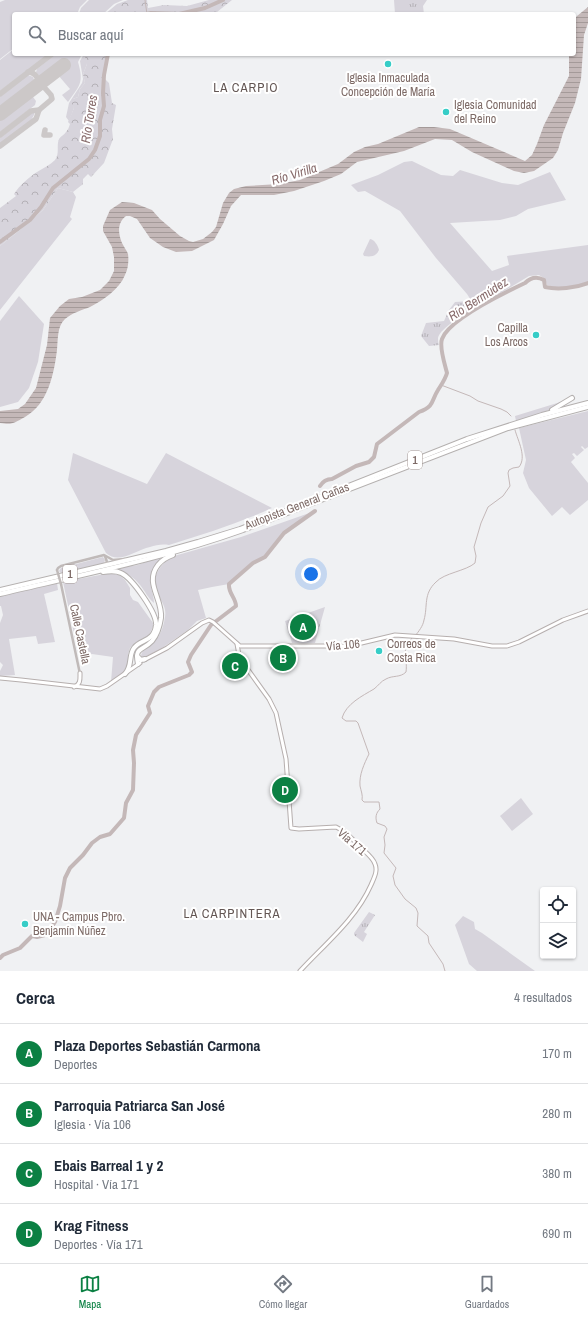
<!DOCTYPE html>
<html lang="es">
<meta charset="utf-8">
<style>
:root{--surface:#fff;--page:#f6f6f7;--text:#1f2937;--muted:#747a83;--line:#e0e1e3;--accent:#0b8043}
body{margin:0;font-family:"Archivo Narrow",sans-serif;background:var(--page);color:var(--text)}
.controls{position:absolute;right:12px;bottom:12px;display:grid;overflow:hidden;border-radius:4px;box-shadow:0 1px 3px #0004}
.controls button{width:36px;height:36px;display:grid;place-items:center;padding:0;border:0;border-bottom:1px solid var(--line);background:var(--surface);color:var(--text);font:20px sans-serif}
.you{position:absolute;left:311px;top:574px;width:14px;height:14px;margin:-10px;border:3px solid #fff;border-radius:50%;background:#1a73e8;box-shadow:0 0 0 6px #1a73e833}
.badge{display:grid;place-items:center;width:26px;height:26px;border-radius:50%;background:var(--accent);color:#fff;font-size:13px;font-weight:700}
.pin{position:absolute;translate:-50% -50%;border:2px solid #fff;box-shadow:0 1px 4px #0006}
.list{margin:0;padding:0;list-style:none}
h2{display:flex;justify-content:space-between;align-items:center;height:52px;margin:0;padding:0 16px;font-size:17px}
h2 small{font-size:13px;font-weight:400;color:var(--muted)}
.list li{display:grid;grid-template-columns:26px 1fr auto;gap:12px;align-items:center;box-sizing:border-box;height:60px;padding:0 16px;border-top:1px solid var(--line)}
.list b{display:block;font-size:15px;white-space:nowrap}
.list p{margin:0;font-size:13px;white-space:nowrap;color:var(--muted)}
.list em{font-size:13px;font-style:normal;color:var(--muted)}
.icon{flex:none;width:22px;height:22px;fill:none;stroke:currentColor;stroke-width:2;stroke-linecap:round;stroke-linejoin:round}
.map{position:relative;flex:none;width:588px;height:971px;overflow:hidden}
.search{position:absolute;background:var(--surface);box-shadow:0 1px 3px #0004;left:12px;right:12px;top:12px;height:44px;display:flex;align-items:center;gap:10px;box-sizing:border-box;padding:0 14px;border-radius:4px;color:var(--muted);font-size:15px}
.sheet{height:292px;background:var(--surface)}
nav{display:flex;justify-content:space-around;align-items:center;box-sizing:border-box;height:56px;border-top:1px solid var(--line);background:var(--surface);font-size:11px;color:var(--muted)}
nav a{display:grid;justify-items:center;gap:2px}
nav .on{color:var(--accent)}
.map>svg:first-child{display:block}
.green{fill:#d7d4dc}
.forest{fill:url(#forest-crowns)}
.park{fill:url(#park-tufts);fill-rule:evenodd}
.water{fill:url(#water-rules)}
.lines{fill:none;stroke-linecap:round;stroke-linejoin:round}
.stream{stroke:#c4b8b8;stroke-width:1}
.river{stroke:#c4b8b8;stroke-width:4}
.taxiway{stroke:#ccc8c8;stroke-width:5.5}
.runway{stroke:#ccc8c8;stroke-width:14}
.secondary-casing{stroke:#b6afae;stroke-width:5}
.trunk-casing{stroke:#b4b0af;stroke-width:6}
.tertiary{stroke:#c0bab9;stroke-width:2.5}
.secondary{stroke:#fff;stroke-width:3}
.trunk{stroke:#fff;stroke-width:4}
.tertiary-bridge{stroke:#c0bab9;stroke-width:2.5}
.poi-dot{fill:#36cdc7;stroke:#fff;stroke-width:1.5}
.labels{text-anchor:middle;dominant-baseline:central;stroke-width:4;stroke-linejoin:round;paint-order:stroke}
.shield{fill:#fff;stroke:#a49794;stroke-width:1}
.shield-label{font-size:11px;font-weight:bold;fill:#7d6a66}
.poi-label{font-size:12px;fill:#7d6a66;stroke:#fff;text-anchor:start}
.street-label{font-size:12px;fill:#7d6a66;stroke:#fff}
.neighbourhood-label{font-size:13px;letter-spacing:1px;fill:#635653;stroke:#fff}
.water-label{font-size:13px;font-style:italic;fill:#886c6c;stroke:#fff}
</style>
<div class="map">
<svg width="588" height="971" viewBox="0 0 588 971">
<defs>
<pattern id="forest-crowns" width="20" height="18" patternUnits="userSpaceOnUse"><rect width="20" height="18" fill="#d7d4dc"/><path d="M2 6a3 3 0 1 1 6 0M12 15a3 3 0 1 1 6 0" fill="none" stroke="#b4b0b6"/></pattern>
<pattern id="park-tufts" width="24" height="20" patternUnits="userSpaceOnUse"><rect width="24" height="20" fill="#d7d4dc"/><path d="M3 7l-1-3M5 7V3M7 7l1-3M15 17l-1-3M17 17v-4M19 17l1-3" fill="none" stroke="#b4b0b6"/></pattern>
<pattern id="water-rules" width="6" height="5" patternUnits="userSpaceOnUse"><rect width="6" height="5" fill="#c4b8b8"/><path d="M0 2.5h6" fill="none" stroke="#a49a99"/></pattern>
</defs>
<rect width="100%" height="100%" fill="#f0f1f3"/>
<!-- green -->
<g class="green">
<path d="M5 0H87L80 7 77 14H14V48L0 59V2Z"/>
<path d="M89 0H123L114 4 103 14H79L81 8Z"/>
<path d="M14 49V54H49L0 91V60Z"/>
<path d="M56 54H82L78 62C84 83 80 85 68 102L62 95 70 89 58 75 70 65 65 59 42 77 39 76 36 72 37 69Z"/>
<path d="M84 54H87L84 58 87 64 83 74 85 83 80 89 78 97 73 99 74 108 69 121 66 117 69 103 82 83 83 79 80 61Z"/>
<path d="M28 75 33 77 35 82 0 109V97Z"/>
<path d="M33 97 36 101 35 105 0 132V120L30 98Z"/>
<path d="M32 113H34V115L31 120 0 144V138Z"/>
<path d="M412 161 441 175 453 176 460 170 502 183 518 185 550 172 566 200 528 209 516 216 500 220 450 223 492 271 509 265 507 256 588 245V284C576 290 559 289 547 285L545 279 539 275 529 276 476 308 467 294 436 258 400 211 365 191 358 192 351 185 378 175 404 162Z"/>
<path d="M58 188 73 192 76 197 70 217 72 219 0 310V246L15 234 43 210Z"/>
<path d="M370 239C375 240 378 246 379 250 376 257 370 257 364 256L363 254Z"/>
<path d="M19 296 44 324 38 362 29 388 18 402 0 407V321Z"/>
<path d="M567 400 545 412 516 421 515 416Z"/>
<path d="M588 411V447L585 449 582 446 581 447 584 450 577 456 574 453 572 454 575 458 571 462 588 483V500L570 515 562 507 552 516 529 488 523 473 526 460 519 428Z"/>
<path d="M73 453 147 484 166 453 272 508C239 523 204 534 169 545 162 544 156 545 150 547 136 550 119 565 106 553L68 480Z"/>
<path d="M315 511 284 533 265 557 252 563 229 584 212 587 198 590 206 618 197 621 188 630 162 648 145 657H141C140 650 153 643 158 637 162 631 164 624 165 617 167 606 160 600 156 591 151 576 161 563 174 556L241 537Z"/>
<path d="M166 556C155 563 149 573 151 587 152 592 154 597 154 603 148 598 145 591 140 585 134 577 125 572 116 569 123 565 130 567 138 565 147 562 156 558 166 556Z"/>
<path d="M103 557 105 560 104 563 61 573 59 571 61 568Z"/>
<path d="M110 573 119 575 125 580 130 588V595L133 600 138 602 153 623V627L149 635 134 644 130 648 128 654V668L111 682 113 657 78 652 63 582Z"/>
<path d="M57 583 58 590 44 594 55 642 38 644 36 636 9 639 15 675 0 676V671L3 665 0 662V623L3 615 1 606H0V596Z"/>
<path d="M312 614 318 629 293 639 287 624Z"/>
<path d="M521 798 533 814 512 831 500 816Z"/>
<path d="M463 916 474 922 475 929 482 933 535 971H477L469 964 455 925Z"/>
</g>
<!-- forest -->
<g class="forest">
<path d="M128 0H147L148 8 164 5 187 6 209 0H232L217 12 200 14H105L117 4Z"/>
<path d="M87 54H108L104 78 109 83 112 103 116 105 112 129 113 139 104 163 91 177 88 174 83 179V184L73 192 58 188 43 210 15 234 0 246V208L16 196 14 194C20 185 28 178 37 172 43 168 50 165 55 160 60 153 56 146 59 139 61 136 64 135 66 132 68 130 69 127 70 124L68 122 74 108 71 101 73 99 78 97 80 89 85 83 83 74 87 64 84 63 83 60Z"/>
</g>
<!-- park -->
<g class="park">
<path d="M394 0H427L423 6 424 14H395Z"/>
<path d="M471 301 476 308C467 312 440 328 438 338 438 340 438 343 439 345L429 346 421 336 426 323 444 321 449 310 455 302Z"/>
<path d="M325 607 315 643H292L285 621ZM312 614 318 629 293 639 287 624Z"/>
<path d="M369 912 375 915 364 932 367 934 363 942 354 935V933Z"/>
</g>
<!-- water -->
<path class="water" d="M588 7V23L584 35 581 79 575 103 563 133 558 150 553 158 534 171 524 173 514 171 472 152 452 140 435 139 404 151 357 162 341 174 324 181 294 191 274 195H241L231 206 223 224 214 240 192 251 176 252 163 247 150 238 137 219 130 216H126C117 223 118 233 122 243 124 247 127 251 128 254 129 261 128 269 125 275 119 290 103 300 90 307 82 310 72 313 65 319 57 326 58 340 57 350 54 374 48 404 25 417 14 423 13 425 0 423V411L18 409 25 404 36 388 47 345 50 318 60 306 69 299 82 297 100 290 109 281 114 271V257L112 247 103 231V226L110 210 122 202 134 203 152 210 160 219 180 236 189 241 193 242 203 239 212 232 216 227 223 203 229 193 234 189 246 186 279 184 300 180 338 164 354 152 365 147 378 144 419 127H434L450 129 525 161 532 155 537 144 544 125 569 76V54H574V20L577 16Z"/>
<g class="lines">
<!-- stream -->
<g class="stream">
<path d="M145 0 147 14"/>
<path d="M441 385 470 396 478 401 501 409 507 412 511 416"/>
<path d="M415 636C419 631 423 626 424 620 428 606 423 594 436 582 444 573 466 571 475 563L476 556 474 547 481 523 488 507 503 496 510 486 508 473 509 470 513 468 519 467C527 457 518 441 515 430"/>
<path d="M412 638C400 650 408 657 406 672 400 678 393 675 386 679 381 681 378 686 374 689 362 696 346 704 342 718L346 721H356L358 723 369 754C364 764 359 775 360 786 361 791 363 795 362 800L364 802H379L380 809C376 813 375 817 377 823L385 826 387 829 384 837 385 845 384 853 396 868 393 876 395 885 405 899 416 908 418 913 417 926 428 936 429 943 443 964 445 971"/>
</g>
<!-- river -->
<g class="river">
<path d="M147 14 151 13 179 14 205 8 223 0"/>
<path d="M0 242 30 220 41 207 53 188 89 159 95 150 100 136V120L104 106 103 93 104 75 108 54"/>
<path d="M320 486C323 481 326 479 332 479L356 466 369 462 374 457 377 444 419 412C435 406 431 401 438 390 441 385 445 380 447 373 445 365 439 347 442 339 449 319 506 292 525 283 531 277 537 276 544 280L545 287C558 290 575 288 588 283"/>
<path d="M0 958 3 955 20 948 32 936 37 937 45 935 49 931 55 922 60 906 65 878 70 868 83 855 92 843 100 837 110 834 124 818 126 803 133 790 134 763 133 750 136 735 150 713 148 706 154 692 159 687 189 675 192 672 188 662 191 655 211 625 236 606C236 598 228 593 229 584L253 563 265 557 284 533 315 511"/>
</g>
<!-- taxiway -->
<g class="taxiway">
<path d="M0 94 52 54"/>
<path d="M45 130 44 135H50"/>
<path d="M0 135 31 111 39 110 52 99 51 95 43 86H37C41 80 35 72 28 72"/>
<path d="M0 146 36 119 39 110"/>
</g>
<!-- runway -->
<path class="runway" d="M0 114 64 65"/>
<!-- secondary casing -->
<g class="secondary-casing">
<g id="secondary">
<path d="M237 644 239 655 241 660 269 699 276 713 286 759 291 828 299 829 336 827C345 831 353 839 359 846 364 851 373 857 375 864 378 871 374 878 371 885 356 919 325 944 300 971"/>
<path d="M144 660 167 648 202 623 209 620 213 622 240 646H349L395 635 454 639 492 646H507L519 642 563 620 588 611"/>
<path d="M0 678 21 680 100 689 107 686 140 663"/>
<path d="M74 687C81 684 80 679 80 673"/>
</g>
</g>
<!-- trunk casing -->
<g class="trunk-casing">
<g id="trunk">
<path d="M552 410 572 398"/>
<path d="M103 572C109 571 115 570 121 573 132 578 157 613 156 625 154 642 141 639 134 648 128 656 133 665 125 674"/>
<path d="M0 590 166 551 198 542 240 529 467 439 542 415 588 403"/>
<path d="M0 594C81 575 165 558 243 530L508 428 588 407"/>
<path d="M137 656 141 660 145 659"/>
<path d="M138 664C134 646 143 651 152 641 157 635 160 625 161 618 163 599 144 583 158 565 162 560 167 557 173 555"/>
</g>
</g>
<!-- tertiary -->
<g class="tertiary">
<path d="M104 565 107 562 105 556"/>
<path d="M57 570 58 568 61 566 104 555 113 560 125 559"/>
<path d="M61 584 80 674"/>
</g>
<!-- secondary -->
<use href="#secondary" class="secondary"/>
<!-- trunk -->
<use href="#trunk" class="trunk"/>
<!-- tertiary-bridge -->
<path class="tertiary-bridge" d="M57 570 61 584"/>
</g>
<!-- markers -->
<g class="poi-dot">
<circle cx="388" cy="64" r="4"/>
<circle cx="446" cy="112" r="4"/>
<circle cx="536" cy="335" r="4"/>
<circle cx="379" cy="651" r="4"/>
<circle cx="25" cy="924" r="4"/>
</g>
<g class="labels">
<!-- shield labels -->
<g class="shield">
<rect x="408" y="451" width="14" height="18" rx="3"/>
<rect x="63" y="565" width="14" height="18" rx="3"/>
</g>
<g class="shield-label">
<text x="415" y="460">1</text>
<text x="70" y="574">1</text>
</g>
<!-- poi labels -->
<g class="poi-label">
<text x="388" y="78" text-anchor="middle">Iglesia Inmaculada<tspan x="388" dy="14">Concepción de María</tspan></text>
<text x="454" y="105">Iglesia Comunidad<tspan x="454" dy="14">del Reino</tspan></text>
<text x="528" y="328" text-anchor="end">Capilla<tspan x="528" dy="14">Los Arcos</tspan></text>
<text x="387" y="644">Correos de<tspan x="387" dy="14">Costa Rica</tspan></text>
<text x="33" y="917">UNA - Campus Pbro.<tspan x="33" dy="14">Benjamín Núñez</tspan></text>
</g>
<!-- street labels -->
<g class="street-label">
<text transform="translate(297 506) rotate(-21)">Autopista General Cañas</text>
<text transform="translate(80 634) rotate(78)">Calle Castella</text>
<text transform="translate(343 645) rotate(-5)">Vía 106</text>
<text transform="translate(352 842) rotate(41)">Vía 171</text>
</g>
<!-- neighbourhood labels -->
<g class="neighbourhood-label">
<text x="246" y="87">LA CARPIO</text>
<text x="232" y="913">LA CARPINTERA</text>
</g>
<!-- water labels -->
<g class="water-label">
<text transform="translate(89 119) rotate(-81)">Río Torres</text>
<text transform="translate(294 174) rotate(-17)">Río Virilla</text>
<text transform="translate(478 299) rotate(-33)">Río Bermúdez</text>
</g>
</g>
</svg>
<div class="controls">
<button><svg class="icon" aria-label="locate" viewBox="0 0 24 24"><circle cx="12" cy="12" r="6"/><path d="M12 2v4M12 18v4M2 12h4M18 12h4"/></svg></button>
<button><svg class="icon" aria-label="layers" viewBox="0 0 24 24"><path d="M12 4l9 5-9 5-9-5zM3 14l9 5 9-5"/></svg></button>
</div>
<div class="you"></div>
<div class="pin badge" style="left:303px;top:627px">A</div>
<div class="pin badge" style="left:283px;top:658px">B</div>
<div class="pin badge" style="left:235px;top:666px">C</div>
<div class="pin badge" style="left:285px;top:790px">D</div>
<div class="search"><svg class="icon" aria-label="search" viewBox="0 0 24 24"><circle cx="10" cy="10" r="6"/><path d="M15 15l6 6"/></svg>Buscar aquí</div>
</div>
<section class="sheet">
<h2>Cerca<small>4 resultados</small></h2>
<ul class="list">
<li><span class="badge">A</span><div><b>Plaza Deportes Sebastián Carmona</b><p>Deportes</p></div><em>170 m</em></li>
<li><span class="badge">B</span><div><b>Parroquia Patriarca San José</b><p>Iglesia · Vía 106</p></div><em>280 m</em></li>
<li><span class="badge">C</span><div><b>Ebais Barreal 1 y 2</b><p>Hospital · Vía 171</p></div><em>380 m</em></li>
<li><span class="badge">D</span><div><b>Krag Fitness</b><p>Deportes · Vía 171</p></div><em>690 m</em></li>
</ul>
</section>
<nav>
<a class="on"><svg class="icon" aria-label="map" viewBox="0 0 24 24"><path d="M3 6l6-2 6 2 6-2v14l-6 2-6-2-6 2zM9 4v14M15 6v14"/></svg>Mapa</a>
<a><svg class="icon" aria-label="directions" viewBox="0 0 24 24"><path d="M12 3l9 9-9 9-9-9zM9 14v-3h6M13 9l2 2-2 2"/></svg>Cómo llegar</a>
<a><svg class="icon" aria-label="saved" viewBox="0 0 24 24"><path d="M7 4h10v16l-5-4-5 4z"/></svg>Guardados</a>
</nav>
